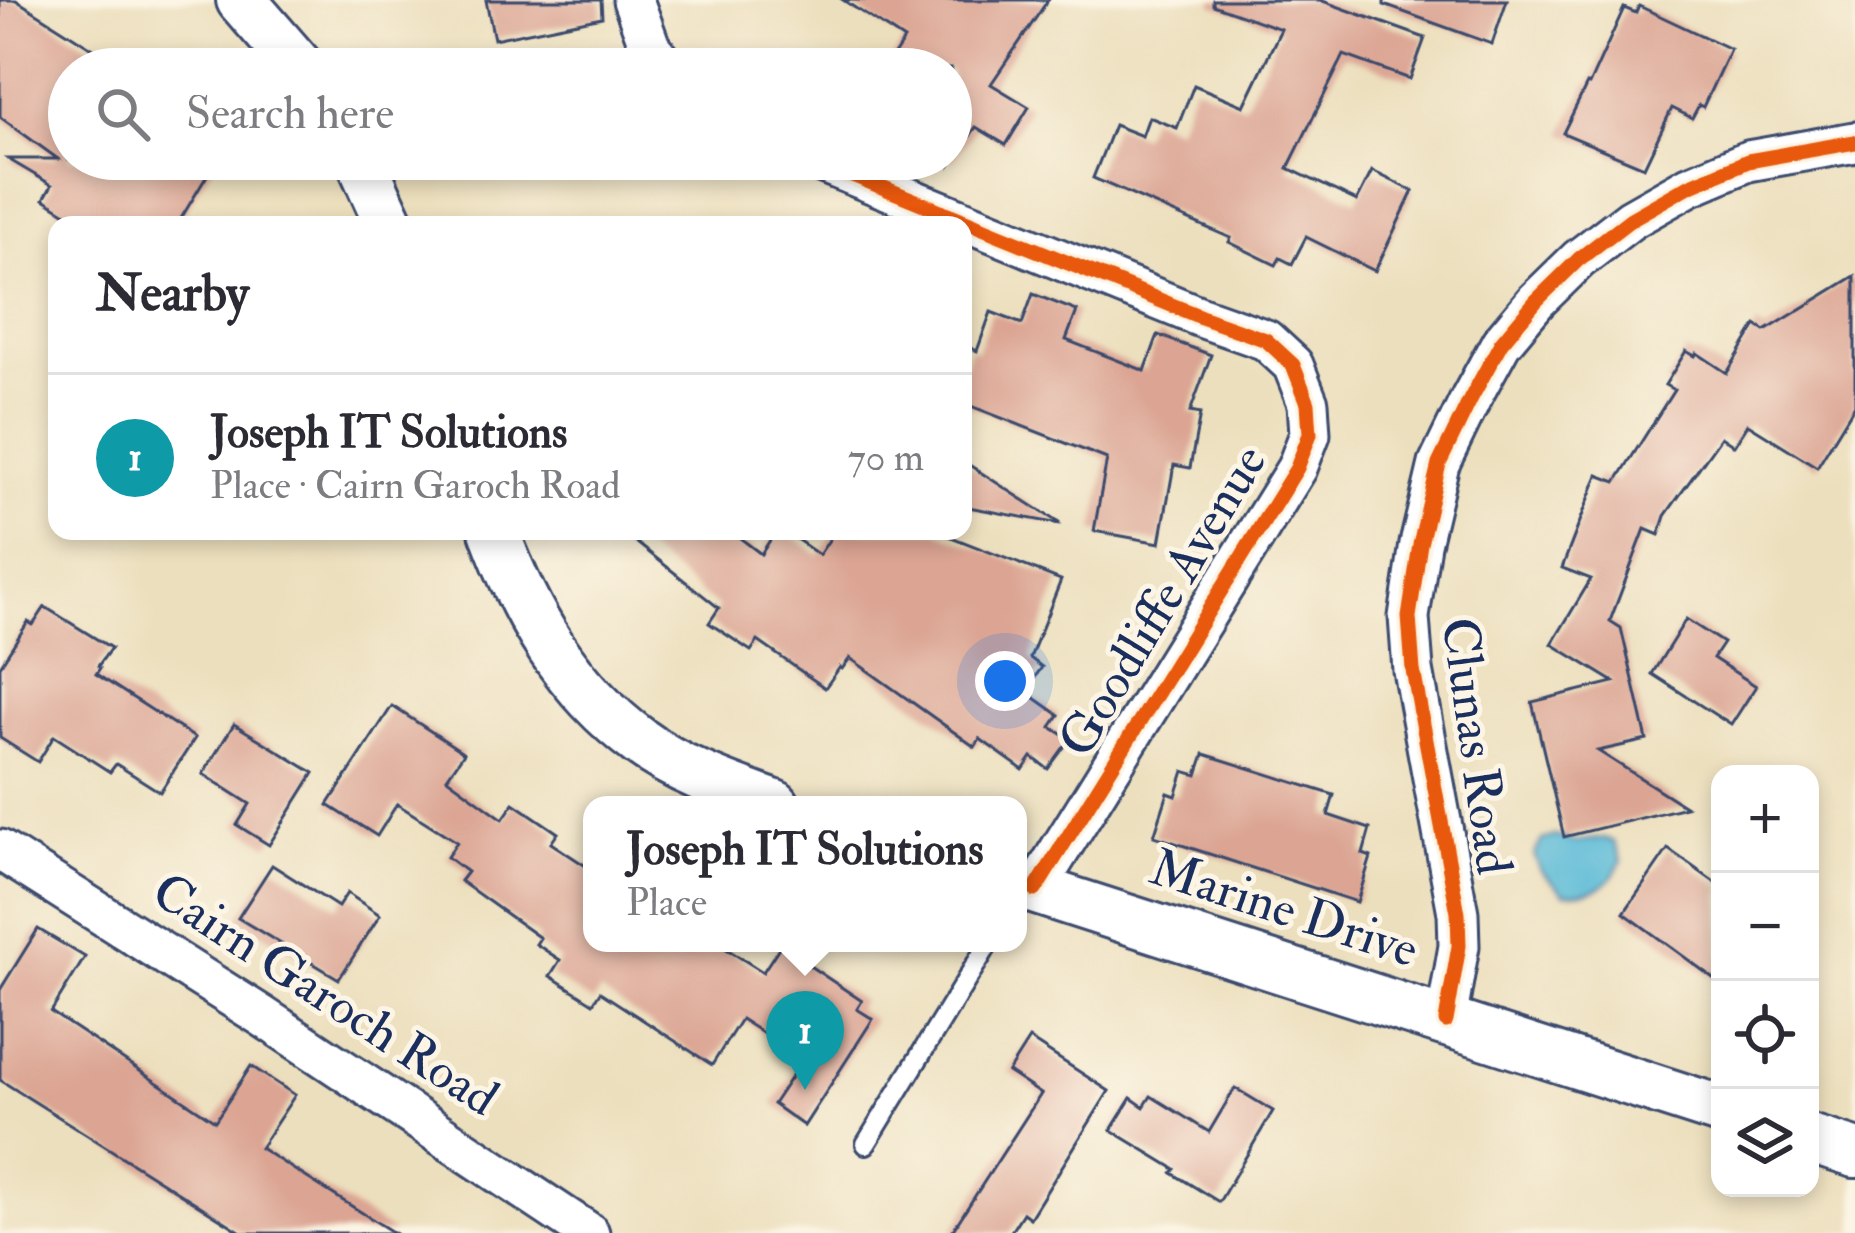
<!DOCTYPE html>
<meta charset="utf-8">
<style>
:root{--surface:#fff;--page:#f7f7f7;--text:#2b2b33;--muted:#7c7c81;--line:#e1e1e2;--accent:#1f6fb2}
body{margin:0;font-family:"IM FELL Double Pica",serif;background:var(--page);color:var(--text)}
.controls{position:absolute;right:36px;bottom:36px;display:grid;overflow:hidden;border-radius:24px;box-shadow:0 6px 18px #0003}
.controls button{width:108px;height:108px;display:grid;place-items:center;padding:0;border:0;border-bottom:3px solid var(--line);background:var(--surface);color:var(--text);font:60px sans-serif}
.you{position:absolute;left:1005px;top:681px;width:42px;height:42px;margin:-30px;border:9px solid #fff;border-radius:50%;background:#1a73e8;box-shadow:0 0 0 18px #1a73e833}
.badge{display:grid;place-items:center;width:78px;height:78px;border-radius:50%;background:var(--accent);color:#fff;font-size:39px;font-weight:700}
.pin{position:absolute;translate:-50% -99px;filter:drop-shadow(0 3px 6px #0008)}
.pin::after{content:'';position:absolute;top:63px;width:42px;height:36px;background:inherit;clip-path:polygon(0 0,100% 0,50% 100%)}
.popup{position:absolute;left:583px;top:796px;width:444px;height:156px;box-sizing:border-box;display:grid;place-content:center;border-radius:24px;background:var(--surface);filter:drop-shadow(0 3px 9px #0005);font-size:39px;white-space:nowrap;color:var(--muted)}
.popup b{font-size:45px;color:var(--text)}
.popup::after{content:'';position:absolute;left:50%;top:100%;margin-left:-24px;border:24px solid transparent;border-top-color:var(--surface)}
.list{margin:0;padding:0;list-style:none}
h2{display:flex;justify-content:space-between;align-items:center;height:156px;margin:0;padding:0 48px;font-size:51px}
h2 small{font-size:39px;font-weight:400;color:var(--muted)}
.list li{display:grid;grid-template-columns:78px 1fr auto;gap:36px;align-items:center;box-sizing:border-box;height:168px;padding:0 48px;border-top:3px solid var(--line)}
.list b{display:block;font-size:45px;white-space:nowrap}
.list p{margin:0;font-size:39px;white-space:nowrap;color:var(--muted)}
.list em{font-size:39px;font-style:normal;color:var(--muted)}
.icon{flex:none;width:66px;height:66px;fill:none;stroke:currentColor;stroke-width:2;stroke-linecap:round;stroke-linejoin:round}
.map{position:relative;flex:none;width:1855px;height:1233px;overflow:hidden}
.search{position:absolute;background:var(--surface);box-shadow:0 6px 18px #0003;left:48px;top:48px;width:924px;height:132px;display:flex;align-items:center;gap:30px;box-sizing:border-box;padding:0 42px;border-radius:66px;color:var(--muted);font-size:45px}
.panel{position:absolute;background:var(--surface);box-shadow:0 6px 18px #0003;left:48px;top:216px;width:924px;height:324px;border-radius:24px}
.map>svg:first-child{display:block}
.water{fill:#59bad7;stroke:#3a749a;stroke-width:3}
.building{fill:#dba493}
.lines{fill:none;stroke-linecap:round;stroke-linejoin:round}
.service-casing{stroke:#3a496c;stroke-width:24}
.minor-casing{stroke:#3a496c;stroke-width:45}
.tertiary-casing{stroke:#3a496c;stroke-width:54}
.service{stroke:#fff;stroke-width:18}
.minor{stroke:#fff;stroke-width:39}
.tertiary{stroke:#fff;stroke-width:48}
.cycleway-casing{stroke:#fcf5e5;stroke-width:22}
.cycleway{stroke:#e8590c;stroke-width:15}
.labels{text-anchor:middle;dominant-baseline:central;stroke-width:10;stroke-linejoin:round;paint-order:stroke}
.street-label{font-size:51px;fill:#1b2f5e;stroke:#fcf5e5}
</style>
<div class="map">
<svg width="1855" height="1233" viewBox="0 0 1855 1233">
<rect width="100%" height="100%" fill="#fcf5e5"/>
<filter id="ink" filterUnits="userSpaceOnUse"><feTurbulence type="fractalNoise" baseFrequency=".00833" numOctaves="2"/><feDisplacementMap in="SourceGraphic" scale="24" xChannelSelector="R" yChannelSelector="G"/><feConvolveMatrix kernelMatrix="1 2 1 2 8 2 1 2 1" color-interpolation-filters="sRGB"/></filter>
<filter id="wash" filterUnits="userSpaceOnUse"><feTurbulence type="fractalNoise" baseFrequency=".004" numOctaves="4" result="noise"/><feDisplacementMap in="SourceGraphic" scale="48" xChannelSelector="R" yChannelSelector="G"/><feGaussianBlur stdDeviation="2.7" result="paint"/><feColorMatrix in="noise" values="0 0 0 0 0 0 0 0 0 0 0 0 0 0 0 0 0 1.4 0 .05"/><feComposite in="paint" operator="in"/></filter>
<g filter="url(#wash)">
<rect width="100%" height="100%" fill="#ecdfbd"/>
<!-- water -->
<path class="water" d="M1555 836 1575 842 1604 838 1614 842 1622 861C1607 890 1596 893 1564 893L1541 871 1534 855 1542 840Z"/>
<g id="blocks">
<!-- building -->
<g class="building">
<path d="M0 0H16L125 69H69V159H217L177 225H81L82 223 44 199 52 185 8 159H58L0 117Z"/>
<path d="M486 0H601L602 17 494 39Z"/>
<path d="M843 0H1048L991 84 1029 107 1006 145 976 127 951 164V69H885L904 40Z"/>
<path d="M1213 0H1320L1425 38 1410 79 1344 55 1288 168 1357 201 1372 171 1413 191 1375 271 1306 237 1292 264 1280 258 1276 265 1229 242 1231 238 1093 178 1114 125 1142 136 1149 117 1177 128 1194 85 1244 106 1281 29 1213 5Z"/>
<path d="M1384 0H1507L1492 44 1384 5Z"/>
<path d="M1639 6 1730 49 1703 107 1699 105 1692 118 1672 108 1644 167 1563 133 1587 84 1589 85 1624 8 1636 13Z"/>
<path d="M1855 276V405L1817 467 1748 424 1734 446 1721 437 1665 516 1659 535 1645 529 1610 621 1621 628 1647 740 1598 751 1686 807 1564 837 1532 702 1614 682 1552 644 1591 579 1562 568 1598 475 1616 482 1674 390 1665 385 1686 351 1695 356 1697 353 1727 373 1756 325 1765 331Z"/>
<path d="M1033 294 1077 311 1066 340 1145 371 1158 335 1211 355 1190 412 1200 414 1190 468 1174 465 1160 543 1094 531 1107 459 963 403V370L971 348 977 351 991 312 1022 324Z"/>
<path d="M963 461 1059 523V524L963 506Z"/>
<path d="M622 531H731L761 554 776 531H785L819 555 835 531H936L1061 580 1030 658 1042 667 1025 691 1059 715 1051 727 1070 739 1048 769 1032 757 1023 770 980 739 975 747 850 658 842 669 840 667 825 688 758 641 751 651 709 623 719 608Z"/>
<path d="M45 607 111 648 98 666 100 668 96 674 195 738 160 792 116 764 110 772 54 736 38 762 0 738V666L28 622 33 625Z"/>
<path d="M1686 619 1723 643 1713 658 1756 686 1731 725 1652 674Z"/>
<path d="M392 706 464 753 447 778 503 819 514 803 558 833 551 843 592 870V943H717L763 972 780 946 862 1001 857 1009 873 1019 804 1126 773 1104 803 1059 741 1019 712 1065 600 992 593 1003 550 976 560 960 536 944 540 938 460 881 467 872 447 857 457 842 397 804 377 836 328 805Z"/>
<path d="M234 724 314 773 269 845 237 825 250 804 203 774Z"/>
<path d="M1204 754 1334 795 1328 815 1370 829 1363 854 1371 857 1357 902 1154 836 1168 793 1176 796 1184 771 1197 775Z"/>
<path d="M1668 849 1720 886V983L1624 913Z"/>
<path d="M272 865 338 907 347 893 380 915 339 979 238 918Z"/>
<path d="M38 929 85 957 51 1012 215 1121 251 1066 295 1095 260 1148 394 1233H243L0 1080V990Z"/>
<path d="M1029 1039 1109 1091 1030 1218 1023 1213 1010 1233H951L1041 1094 1008 1072Z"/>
<path d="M1235 1088 1273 1111 1219 1202 1172 1173 1175 1169 1111 1130 1131 1098 1144 1107 1151 1096 1209 1132Z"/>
</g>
</g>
</g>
<g filter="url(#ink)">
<use href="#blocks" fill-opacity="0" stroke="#3a496c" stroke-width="3"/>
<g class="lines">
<!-- service casing -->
<g class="service-casing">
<path id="service" d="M866 1144 989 943"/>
</g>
<!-- minor casing -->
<g class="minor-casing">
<g id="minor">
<path d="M633 0 650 47 668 69"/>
<path d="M813 159 1201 317 1266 340 1293 365 1308 403 1310 434 1297 468 1035 890"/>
<path d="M0 850 262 1016 589 1233"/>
<path d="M1446 1021 1459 946 1458 913 1413 670 1409 617 1420 544 1439 464 1471 398 1501 343 1536 301 1579 259 1631 219 1689 186 1748 161 1855 142"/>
</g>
</g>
<!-- tertiary casing -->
<g class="tertiary-casing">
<g id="tertiary">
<path d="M241 0 301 69"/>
<path d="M360 159 390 225"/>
<path d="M494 531C526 616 566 687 640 742 679 771 729 788 775 805"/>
<path d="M1018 884 1720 1110"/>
<path d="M1810 1139 1855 1153"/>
</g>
</g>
<!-- service -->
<use href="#service" class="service"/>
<!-- minor -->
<use href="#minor" class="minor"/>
<!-- tertiary -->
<use href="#tertiary" class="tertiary"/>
<!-- cycleway casing -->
<g class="cycleway-casing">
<g id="cycleway">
<path d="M813 159 1201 317 1266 340 1293 365 1308 403 1310 434 1297 468 1035 890"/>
<path d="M1446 1021 1459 946 1458 913 1413 670 1409 617 1420 544 1439 464 1471 398 1501 343 1536 301 1579 259 1631 219 1689 186 1748 161 1855 142"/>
</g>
</g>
<!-- cycleway -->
<use href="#cycleway" class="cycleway"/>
</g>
</g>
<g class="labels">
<!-- street labels -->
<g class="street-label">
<text transform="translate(1163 601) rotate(-59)">Goodliffe Avenue</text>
<text transform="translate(1476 746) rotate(82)">Clunas Road</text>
<text transform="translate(1284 909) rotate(18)">Marine Drive</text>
<text transform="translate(325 995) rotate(33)">Cairn Garoch Road</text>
</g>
</g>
</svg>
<div class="controls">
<button>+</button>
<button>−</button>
<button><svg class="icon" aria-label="locate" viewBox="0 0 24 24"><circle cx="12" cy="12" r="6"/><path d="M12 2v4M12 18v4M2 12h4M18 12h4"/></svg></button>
<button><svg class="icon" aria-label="layers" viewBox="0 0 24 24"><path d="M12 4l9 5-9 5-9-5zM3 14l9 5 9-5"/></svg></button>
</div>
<div class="you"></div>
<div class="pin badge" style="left:805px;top:1090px;background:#0f9aa8">1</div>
<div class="popup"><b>Joseph IT Solutions</b>Place</div>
<div class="search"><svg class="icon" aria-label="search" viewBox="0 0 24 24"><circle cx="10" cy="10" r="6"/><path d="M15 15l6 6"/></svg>Search here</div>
<section class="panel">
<h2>Nearby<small></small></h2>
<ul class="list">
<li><span class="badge" style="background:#0f9aa8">1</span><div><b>Joseph IT Solutions</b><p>Place · Cairn Garoch Road</p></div><em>70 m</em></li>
</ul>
</section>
</div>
